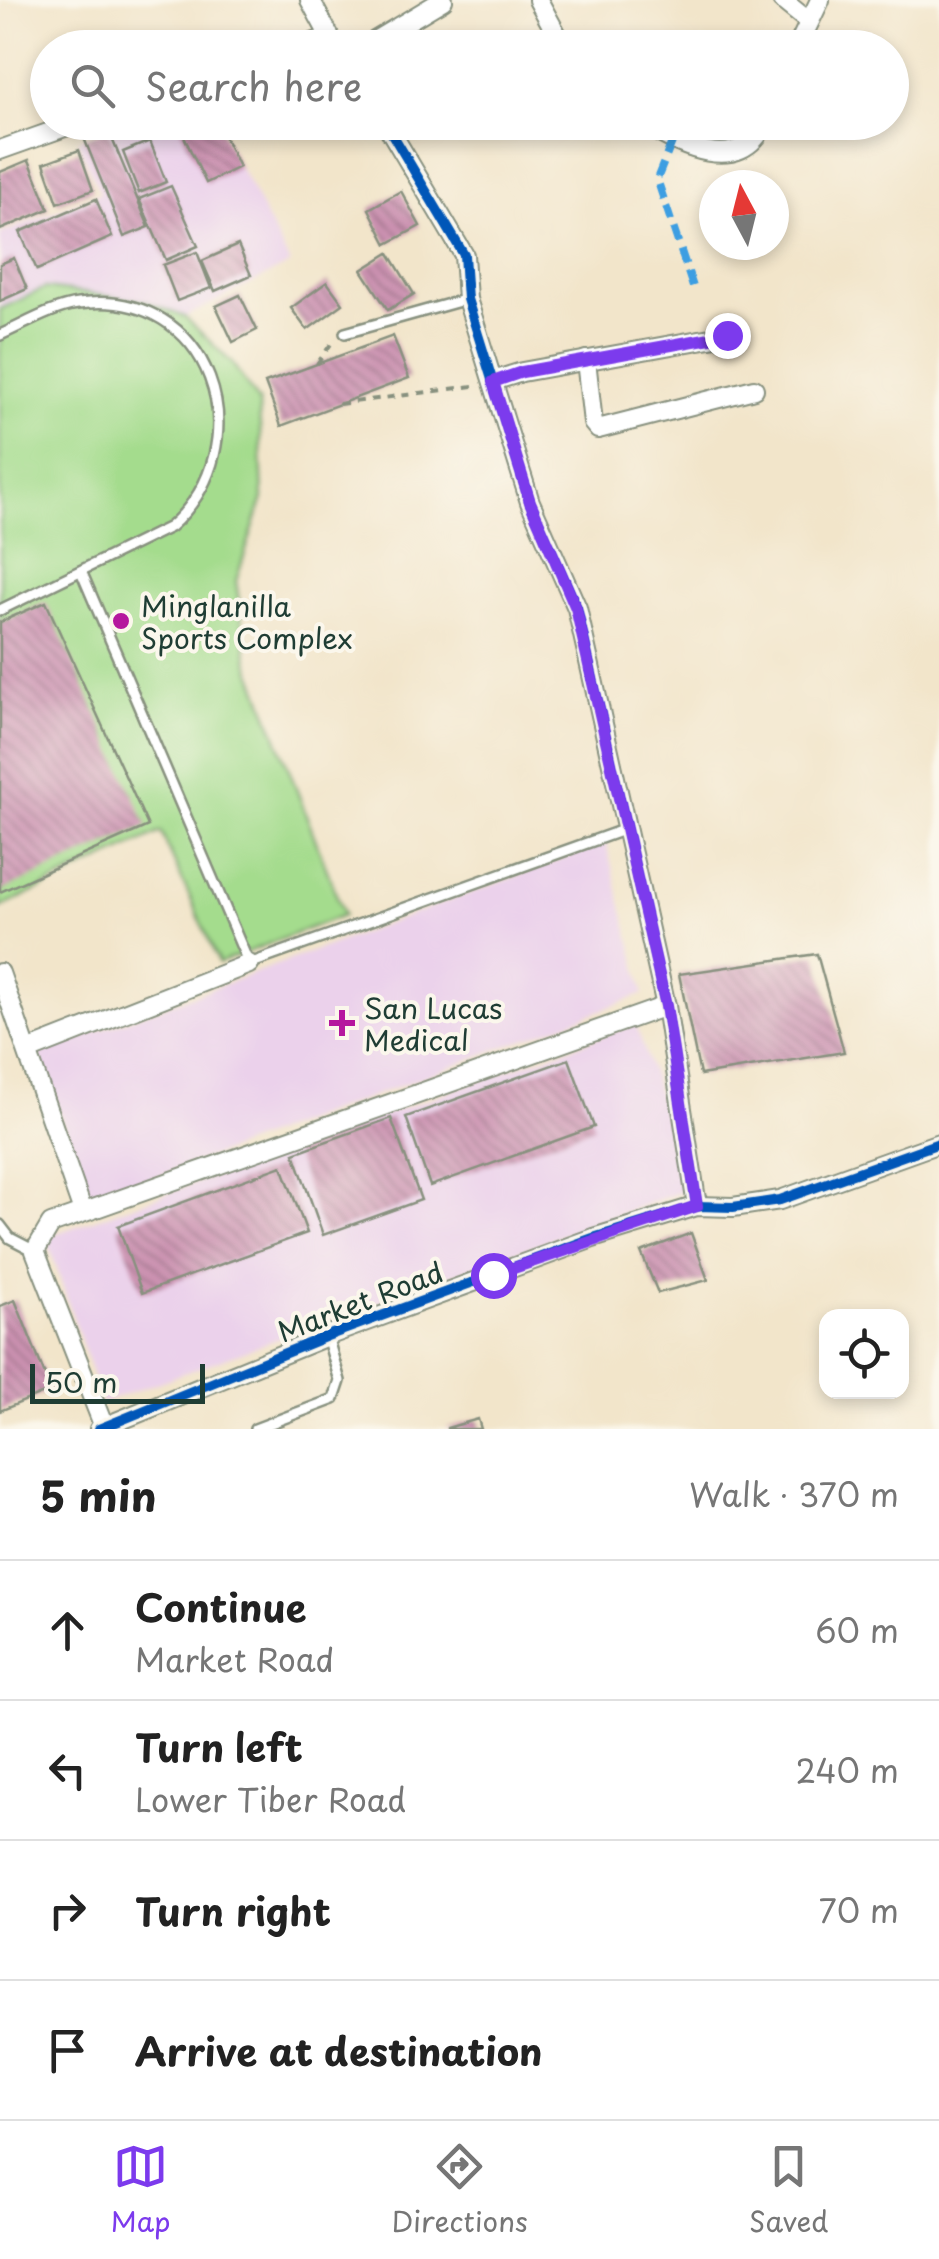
<!DOCTYPE html>
<meta charset="utf-8">
<style>
:root{--surface:#fff;--page:#f2f2f2;--text:#222;--muted:#767676;--line:#e0e0e0;--accent:#7c3aed}
body{margin:0;font-family:"Playpen Sans",sans-serif;background:var(--page);color:var(--text)}
.controls{position:absolute;right:30px;bottom:30px;display:grid;overflow:hidden;border-radius:20px;box-shadow:0 5px 15px #0003}
.controls button{width:90px;height:90px;display:grid;place-items:center;padding:0;border:0;border-bottom:2px solid var(--line);background:var(--surface);color:var(--text);font:50px sans-serif}
.compass{position:absolute;left:699px;top:170px;width:90px;height:90px;border-radius:50%;background:var(--surface);box-shadow:0 5px 15px #0003;rotate:353deg}
.scale{position:absolute;left:30px;bottom:25px;width:175px;box-sizing:border-box;padding-left:10px;border:5px solid #1f3d34;border-top:0;font-size:28px;line-height:35px;white-space:nowrap;color:#1f3d34;-webkit-text-stroke:8px #fbf7ec;paint-order:stroke}
.stop{position:absolute;width:30px;height:30px;margin:-22px;border:8px solid #7c3aed;border-radius:50%;background:#fff}
.stop.end{background:#7c3aed;border-color:#fff;box-shadow:0 2px 10px #0008}
.list{margin:0;padding:0;list-style:none}
h2{display:flex;justify-content:space-between;align-items:center;height:130px;margin:0;padding:0 40px;font-size:42px}
h2 small{font-size:32px;font-weight:400;color:var(--muted)}
.list li{display:grid;grid-template-columns:65px 1fr auto;gap:30px;align-items:center;box-sizing:border-box;height:140px;padding:0 40px;border-top:2px solid var(--line)}
.list b{display:block;font-size:38px;white-space:nowrap}
.list p{margin:0;font-size:32px;white-space:nowrap;color:var(--muted)}
.list em{font-size:32px;font-style:normal;color:var(--muted)}
.icon{flex:none;width:55px;height:55px;fill:none;stroke:currentColor;stroke-width:2;stroke-linecap:round;stroke-linejoin:round}
.map{position:relative;flex:none;width:939px;height:1429px;overflow:hidden}
.search{position:absolute;background:var(--surface);box-shadow:0 5px 15px #0003;left:30px;right:30px;top:30px;height:110px;display:flex;align-items:center;gap:25px;box-sizing:border-box;padding:0 35px;border-radius:55px;color:var(--muted);font-size:38px}
.sheet{height:690px;background:var(--surface)}
nav{display:flex;justify-content:space-around;align-items:center;box-sizing:border-box;height:140px;border-top:2px solid var(--line);background:var(--surface);font-size:28px;color:var(--muted)}
nav a{display:grid;justify-items:center;gap:5px}
nav .on{color:var(--accent)}
.map>svg:first-child{display:block}
.built{fill:#ebd1eb}
.grass{fill:#a4dc8d;stroke:#628c60;stroke-width:2.5}
.building{fill:url(#building-back-hatch)}
.lines{fill:none;stroke-linecap:round;stroke-linejoin:round}
.lane-casing{stroke:#88917f;stroke-width:14}
.street-casing{stroke:#88917f;stroke-width:22}
.path{stroke:#88917f;stroke-width:4;stroke-dasharray:8 8;stroke-linecap:butt}
.lane{stroke:#fff;stroke-width:9}
.street{stroke:#fff;stroke-width:18}
.quiet{stroke:#3c9ee2;stroke-width:8;stroke-dasharray:15 8;stroke-linecap:butt}
.cycleway-casing{stroke:#fbf7ec;stroke-width:16}
.cycleway{stroke:#0057b8;stroke-width:10}
.route{stroke:#7c3aed;stroke-width:12}
.poi-dot{fill:#b5179e;stroke:#fbf7ec;stroke-width:4}
.labels{text-anchor:middle;dominant-baseline:central;stroke-width:8;stroke-linejoin:round;paint-order:stroke}
.poi-label{font-size:28px;fill:#1f3d34;stroke:#fbf7ec;text-anchor:start}
.street-label{font-size:28px;fill:#1f3d34;stroke:#fbf7ec}
</style>
<div class="map">
<svg width="939" height="1429" viewBox="0 0 939 1429">
<defs>
<pattern id="building-back-hatch" width="6" height="6" patternUnits="userSpaceOnUse" patternTransform="scale(2.5)"><rect width="6" height="6" fill="#cb91b0"/><path d="M-1 5l2 2M0 0l6 6M5-1l2 2" fill="none" stroke="#a47890"/></pattern>
</defs>
<rect width="100%" height="100%" fill="#fbf7ec"/>
<filter id="ink" filterUnits="userSpaceOnUse"><feTurbulence type="fractalNoise" baseFrequency=".01" numOctaves="2"/><feDisplacementMap in="SourceGraphic" scale="20" xChannelSelector="R" yChannelSelector="G"/><feConvolveMatrix kernelMatrix="1 2 1 2 8 2 1 2 1" color-interpolation-filters="sRGB"/></filter>
<filter id="wash" filterUnits="userSpaceOnUse"><feTurbulence type="fractalNoise" baseFrequency=".0048" numOctaves="4" result="noise"/><feDisplacementMap in="SourceGraphic" scale="40" xChannelSelector="R" yChannelSelector="G"/><feGaussianBlur stdDeviation="2.25" result="paint"/><feColorMatrix in="noise" values="0 0 0 0 0 0 0 0 0 0 0 0 0 0 0 0 0 1.4 0 .05"/><feComposite in="paint" operator="in"/></filter>
<g filter="url(#wash)">
<rect width="100%" height="100%" fill="#f2e5ca"/>
<!-- built -->
<g class="built">
<path d="M123 123H217L290 264 185 317 144 301 46 288 0 309V234L100 193 77 140Z"/>
<path d="M606 843 644 994 91 1202 38 1053Z"/>
<path d="M636 1024 688 1189 102 1403 46 1237Z"/>
</g>
<!-- grass -->
<path class="grass" d="M45 288 144 301 185 317 232 363 259 403 263 498 236 581 248 661 344 915 219 963 161 832 0 908V309Z"/>
<g id="blocks">
<!-- building -->
<g class="building">
<path d="M192 122H217L239 167 206 183 180 128Z"/>
<path d="M108 129 149 227 124 237 84 138Z"/>
<path d="M150 141 166 182 139 193 123 152Z"/>
<path d="M79 150 93 190 58 203 44 163Z"/>
<path d="M29 160 49 209 0 230V172Z"/>
<path d="M171 186 198 246 166 260 139 199Z"/>
<path d="M401 191 420 226 387 244 369 209Z"/>
<path d="M96 199 112 237 37 270 20 232Z"/>
<path d="M238 245 251 275 215 291 202 261Z"/>
<path d="M197 252 211 288 177 301 163 265Z"/>
<path d="M389 253 414 294 388 310 362 270Z"/>
<path d="M14 258 27 289 0 301V264Z"/>
<path d="M327 282 343 304 307 330 291 308Z"/>
<path d="M240 295 257 330 233 342 216 306Z"/>
<path d="M393 336 409 378 281 426 265 383Z"/>
<path d="M46 602 148 826 0 892V622Z"/>
<path d="M817 954 844 1052 700 1075 679 974Z"/>
<path d="M569 1059 594 1127 430 1186 406 1117Z"/>
<path d="M391 1118 421 1200 323 1235 294 1153Z"/>
<path d="M282 1166 307 1233 142 1293 118 1226Z"/>
<path d="M691 1233 708 1280 658 1293 641 1252Z"/>
<path d="M15 1300 51 1390 0 1411V1306Z"/>
<path d="M478 1419 481 1429H447V1428Z"/>
</g>
</g>
</g>
<g filter="url(#ink)">
<use href="#blocks" fill-opacity="0" stroke="#88917f" stroke-width="2.5"/>
<g class="lines">
<!-- lane casing -->
<g class="lane-casing">
<g id="lane">
<path d="M345 333 467 299"/>
<path d="M0 335C23 325 53 307 78 304 212 285 264 445 170 527L0 610"/>
<path d="M81 571 249 964 626 829"/>
<path d="M0 1225 10 1238 35 1251"/>
<path d="M255 1429 334 1399 340 1381 327 1336"/>
</g>
</g>
<!-- street casing -->
<g class="street-casing">
<g id="street">
<path d="M310 0 336 48"/>
<path d="M538 0 564 48"/>
<path d="M782 0 808 21"/>
<path d="M298 48 329 37"/>
<path d="M363 48 443 0"/>
<path d="M797 48 820 0"/>
<path d="M385 122 464 255 467 299 530 502 577 608 666 1006 697 1206"/>
<path d="M642 122C677 145 741 178 765 122"/>
<path d="M0 150 79 122"/>
<path d="M586 360 593 423 598 429 754 389"/>
<path d="M493 381 522 372 727 335"/>
<path d="M0 973 82 1209"/>
<path d="M30 1050 249 964"/>
<path d="M104 1427 35 1251 51 1224 666 1006"/>
<path d="M99 1429 327 1336 593 1238 697 1206 733 1207 780 1200 939 1143"/>
</g>
</g>
<!-- path -->
<g class="path">
<path d="M317 364 333 341"/>
<path d="M339 404 473 386"/>
</g>
<!-- lane -->
<use href="#lane" class="lane"/>
<!-- street -->
<use href="#street" class="street"/>
<!-- quiet -->
<path class="quiet" d="M672 142 657 179 695 293"/>
<!-- cycleway casing -->
<g class="cycleway-casing">
<g id="cycleway">
<path d="M385 122 464 255 467 299 530 502 577 608 666 1006 697 1206"/>
<path d="M99 1429 327 1336 593 1238 697 1206 733 1207 780 1200 939 1143"/>
</g>
</g>
<!-- cycleway -->
<use href="#cycleway" class="cycleway"/>
</g>
</g>
<g class="lines" filter="url(#ink)">
<!-- route -->
<path class="route" d="M493 1275 697 1206 666 1006 576 608 530 502 493 382 522 372 727 335"/>
</g>
<!-- markers -->
<g class="poi-dot">
<circle cx="121" cy="621" r="10"/>
<path d="M337 1008h10v10h10v10h-10v10h-10v-10h-10v-10h10z"/>
</g>
<g class="labels">
<!-- poi labels -->
<g class="poi-label">
<text x="141" y="605">Minglanilla<tspan x="141" dy="32">Sports Complex</tspan></text>
<text x="364" y="1007">San Lucas<tspan x="364" dy="32">Medical</tspan></text>
</g>
<!-- street labels -->
<g class="street-label">
<text transform="translate(360 1301) rotate(-21)">Market Road</text>
</g>
</g>
</svg>
<div class="controls">
<button><svg class="icon" aria-label="locate" viewBox="0 0 24 24"><circle cx="12" cy="12" r="6"/><path d="M12 2v4M12 18v4M2 12h4M18 12h4"/></svg></button>
</div>
<svg class="compass" viewBox="-18 -18 36 36"><path d="M0-13l5 13h-10z" fill="#e53935"/><path d="M0 13l5-13h-10z" fill="#767676"/></svg>
<div class="scale">50 m</div>
<div class="stop" style="left:493px;top:1275px"></div>
<div class="stop end" style="left:727px;top:335px"></div>
<div class="search"><svg class="icon" aria-label="search" viewBox="0 0 24 24"><circle cx="10" cy="10" r="6"/><path d="M15 15l6 6"/></svg>Search here</div>
</div>
<section class="sheet">
<h2>5 min<small>Walk · 370 m</small></h2>
<ul class="list">
<li><svg class="icon" aria-label="ahead" viewBox="0 0 24 24"><path d="M12 20V5M6 11l6-6 6 6"/></svg><div><b>Continue</b><p>Market Road</p></div><em>60 m</em></li>
<li><svg class="icon" aria-label="left" viewBox="0 0 24 24"><path d="M17 20v-9H6M10 6l-5 5 5 5"/></svg><div><b>Turn left</b><p>Lower Tiber Road</p></div><em>240 m</em></li>
<li><svg class="icon" aria-label="right" viewBox="0 0 24 24"><path d="M7 20v-9h11M14 6l5 5-5 5"/></svg><div><b>Turn right</b></div><em>70 m</em></li>
<li><svg class="icon" aria-label="arrive" viewBox="0 0 24 24"><path d="M6 21V4h12l-3 4 3 4H6"/></svg><div><b>Arrive at destination</b></div></li>
</ul>
</section>
<nav>
<a class="on"><svg class="icon" aria-label="map" viewBox="0 0 24 24"><path d="M3 6l6-2 6 2 6-2v14l-6 2-6-2-6 2zM9 4v14M15 6v14"/></svg>Map</a>
<a><svg class="icon" aria-label="directions" viewBox="0 0 24 24"><path d="M12 3l9 9-9 9-9-9zM9 14v-3h6M13 9l2 2-2 2"/></svg>Directions</a>
<a><svg class="icon" aria-label="saved" viewBox="0 0 24 24"><path d="M7 4h10v16l-5-4-5 4z"/></svg>Saved</a>
</nav>
